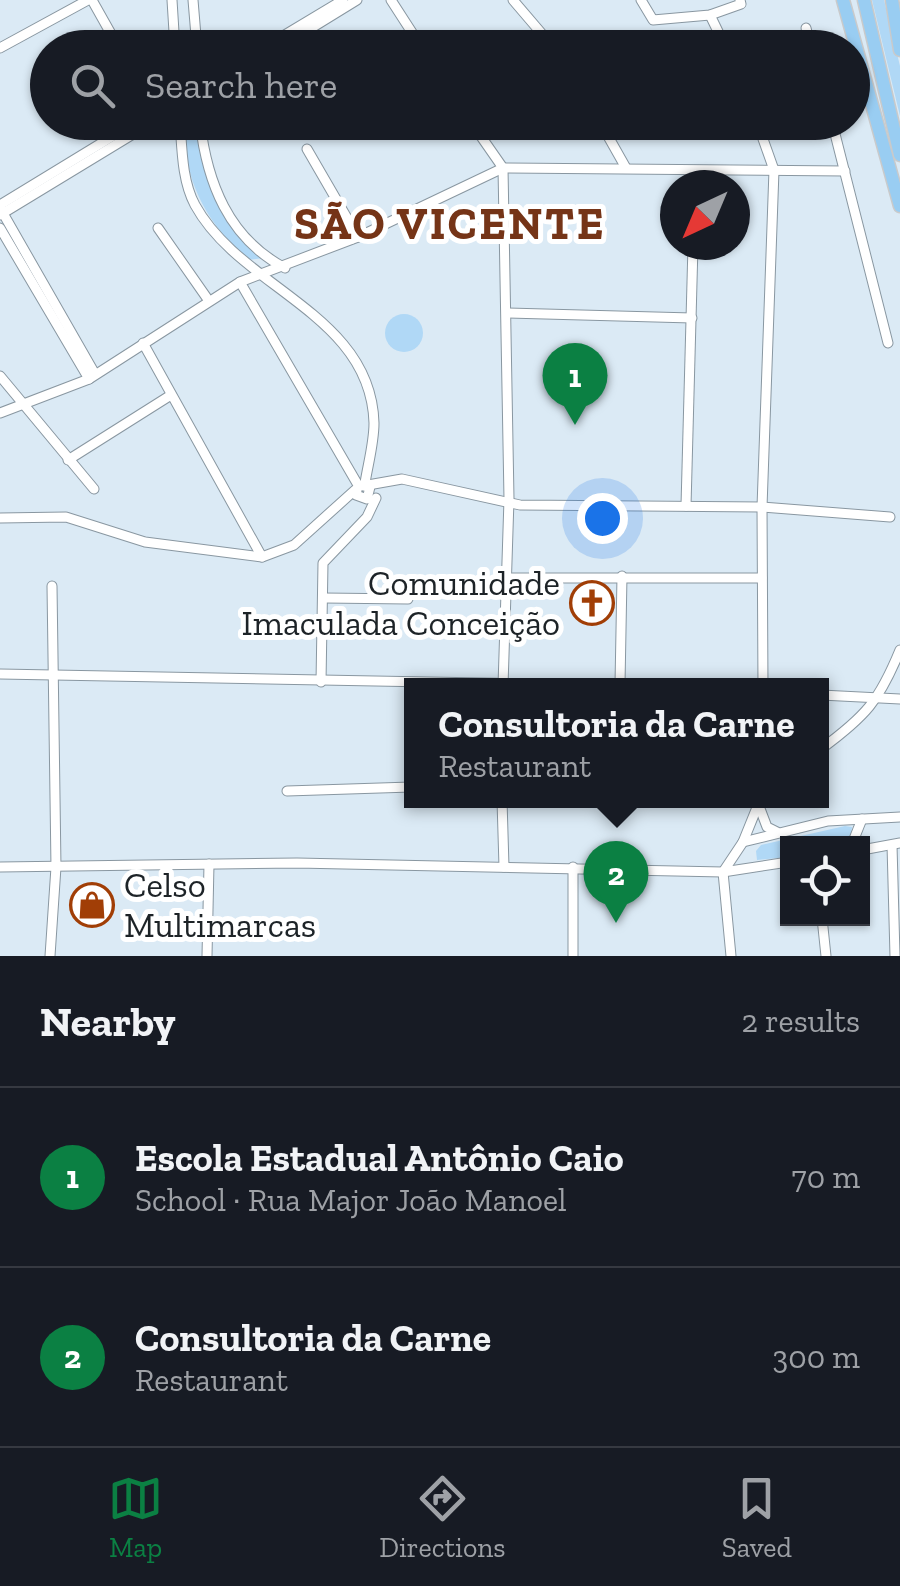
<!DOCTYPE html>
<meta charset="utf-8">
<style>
:root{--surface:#171b24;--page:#20242c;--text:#f1f3f6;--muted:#9ea1a6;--line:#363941;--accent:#0b8043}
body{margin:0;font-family:"Zilla Slab",serif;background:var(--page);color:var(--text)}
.controls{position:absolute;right:30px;bottom:30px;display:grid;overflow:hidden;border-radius:0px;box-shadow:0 2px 8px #0004}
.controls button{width:90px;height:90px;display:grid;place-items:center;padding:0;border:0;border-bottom:2px solid var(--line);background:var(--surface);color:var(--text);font:50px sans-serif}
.compass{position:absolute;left:660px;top:170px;width:90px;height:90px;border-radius:50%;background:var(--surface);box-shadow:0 2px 8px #0004;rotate:224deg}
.you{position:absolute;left:602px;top:518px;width:35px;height:35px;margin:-25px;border:8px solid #fff;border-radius:50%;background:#1a73e8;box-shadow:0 0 0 15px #1a73e833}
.badge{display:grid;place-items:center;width:65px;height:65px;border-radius:50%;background:var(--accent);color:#fff;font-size:32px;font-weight:700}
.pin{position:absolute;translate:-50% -82px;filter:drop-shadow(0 2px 5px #0008)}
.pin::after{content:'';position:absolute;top:52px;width:35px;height:30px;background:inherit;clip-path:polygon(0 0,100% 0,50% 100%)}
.popup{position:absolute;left:404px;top:678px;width:425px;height:130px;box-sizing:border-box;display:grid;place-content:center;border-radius:0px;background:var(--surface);filter:drop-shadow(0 2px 8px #0005);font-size:32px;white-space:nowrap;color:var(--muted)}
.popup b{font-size:38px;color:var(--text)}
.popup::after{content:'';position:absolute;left:50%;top:100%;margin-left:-20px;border:20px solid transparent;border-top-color:var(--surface)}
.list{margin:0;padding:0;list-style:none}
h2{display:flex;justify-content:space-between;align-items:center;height:130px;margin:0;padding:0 40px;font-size:42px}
h2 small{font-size:32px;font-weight:400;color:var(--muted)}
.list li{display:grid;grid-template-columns:65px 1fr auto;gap:30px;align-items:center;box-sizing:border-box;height:180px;padding:0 40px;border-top:2px solid var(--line)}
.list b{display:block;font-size:38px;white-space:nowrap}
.list p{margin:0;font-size:32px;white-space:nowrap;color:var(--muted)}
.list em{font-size:32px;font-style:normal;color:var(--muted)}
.icon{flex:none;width:55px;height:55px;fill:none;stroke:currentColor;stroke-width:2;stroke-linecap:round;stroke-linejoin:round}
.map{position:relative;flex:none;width:900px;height:956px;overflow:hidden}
.search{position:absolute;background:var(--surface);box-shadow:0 2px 8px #0004;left:30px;right:30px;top:30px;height:110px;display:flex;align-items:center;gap:25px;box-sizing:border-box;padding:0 35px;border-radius:55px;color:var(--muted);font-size:38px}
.sheet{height:490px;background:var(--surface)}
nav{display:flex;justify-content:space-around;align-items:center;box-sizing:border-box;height:140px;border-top:2px solid var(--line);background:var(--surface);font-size:28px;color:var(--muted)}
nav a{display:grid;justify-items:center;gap:5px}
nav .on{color:var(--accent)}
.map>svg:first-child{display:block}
.green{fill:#b0d8f6}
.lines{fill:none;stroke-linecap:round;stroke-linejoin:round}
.minor-casing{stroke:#8997a1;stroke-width:11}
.highway-casing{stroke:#c9cacb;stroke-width:15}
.minor{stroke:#fff;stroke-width:9}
.highway{stroke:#99cdf2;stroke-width:12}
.labels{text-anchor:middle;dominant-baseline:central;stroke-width:10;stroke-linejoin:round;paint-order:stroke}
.poi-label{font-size:35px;fill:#1d2327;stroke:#fff;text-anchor:end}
.district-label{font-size:45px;font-weight:bold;letter-spacing:2.5px;fill:#753417;stroke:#fff}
</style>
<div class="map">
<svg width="900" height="956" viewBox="0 0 900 956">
<rect width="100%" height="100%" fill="#dbeaf5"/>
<!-- green -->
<g class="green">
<path d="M872 0H884L900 66V116Z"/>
<path d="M184 123H199C203 188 216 214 264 258L247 260C205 220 184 182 184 123Z"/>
<circle cx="404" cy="333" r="19"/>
<path d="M845 826 852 827 851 836 821 843 788 844 787 857 757 860 756 851 761 845Z"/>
</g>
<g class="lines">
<!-- minor casing -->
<g class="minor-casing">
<g id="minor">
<path d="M92 0 119 48"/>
<path d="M172 0 175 48"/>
<path d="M193 0 197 48"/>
<path d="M391 0 422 48"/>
<path d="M513 0 554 48"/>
<path d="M641 0 653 20 710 15 741 4 740 0"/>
<path d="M710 15 726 48"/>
<path d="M806 28 811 48"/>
<path d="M0 48 88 0"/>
<path d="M263 48 343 0"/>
<path d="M279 48 357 0"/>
<path d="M180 122C182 149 182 181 195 205 241 289 371 314 374 423 374 443 368 464 365 483"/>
<path d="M200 122C207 182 228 238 285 268"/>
<path d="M471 122 503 168 509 499 503 686"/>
<path d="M600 122 626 168"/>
<path d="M757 122 774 170 762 507 763 686"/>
<path d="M832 122 888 343"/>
<path d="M307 149 358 237"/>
<path d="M0 205 136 122"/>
<path d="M0 208 95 374"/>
<path d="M0 215 153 122"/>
<path d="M0 228 89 379"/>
<path d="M158 228 209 301"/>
<path d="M240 282 358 485 356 495 367 499 370 487 358 485"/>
<path d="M508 313 692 318"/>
<path d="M143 343 262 557"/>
<path d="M0 376 94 489"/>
<path d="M0 413 89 379 240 282 358 237 503 168 845 171"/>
<path d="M68 460 171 395"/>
<path d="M368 485 402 479 520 505 762 507 890 517"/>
<path d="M686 506 693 245"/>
<path d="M0 518 66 517 145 542 262 557 294 545 355 490"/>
<path d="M504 578H762"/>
<path d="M324 598 408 599"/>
<path d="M0 674 648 686"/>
<path d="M321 682 323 563 367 517 376 498"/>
<path d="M620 684 622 576"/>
<path d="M821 695 900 699"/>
<path d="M821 749C866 716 879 701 900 650"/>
<path d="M287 791 411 787"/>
<path d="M502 800 504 867"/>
<path d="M759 806 767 827 777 832"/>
<path d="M743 842 828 821 900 817"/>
<path d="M852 844 862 819"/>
<path d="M892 845 895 956"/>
<path d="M862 850 900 843"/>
<path d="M0 867 297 863 723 872 788 862"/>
<path d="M573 867V956"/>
<path d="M723 872 731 956"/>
<path d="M723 872 743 842 760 800"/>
<path d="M822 918 826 956"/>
<path d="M50 956 56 867 52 586"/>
<path d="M207 956 209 864"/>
</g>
</g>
<!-- highway casing -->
<g class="highway-casing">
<g id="highway">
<path d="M843 0 900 206"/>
<path d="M864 0 900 155"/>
<path d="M892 0 900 50"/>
</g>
</g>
<!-- minor -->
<use href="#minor" class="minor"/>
<!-- highway -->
<use href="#highway" class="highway"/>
</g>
<!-- icons -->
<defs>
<g id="church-ring" transform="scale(2.25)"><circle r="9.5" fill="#fff" stroke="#a13e06" stroke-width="1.5"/><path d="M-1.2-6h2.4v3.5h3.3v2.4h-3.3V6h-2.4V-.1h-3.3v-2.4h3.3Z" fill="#a13e06"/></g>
<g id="shop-ring" transform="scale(2.25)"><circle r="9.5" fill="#fff" stroke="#a13e06" stroke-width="1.5"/><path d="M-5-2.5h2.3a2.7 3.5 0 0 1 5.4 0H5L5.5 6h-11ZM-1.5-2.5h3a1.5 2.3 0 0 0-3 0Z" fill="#a13e06"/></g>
</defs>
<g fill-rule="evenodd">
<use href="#church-ring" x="592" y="603"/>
<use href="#shop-ring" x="92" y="905"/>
</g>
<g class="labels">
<!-- poi labels -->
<g class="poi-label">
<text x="560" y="583">Comunidade<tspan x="560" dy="40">Imaculada Conceição</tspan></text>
<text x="124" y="885" text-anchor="start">Celso<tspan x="124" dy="40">Multimarcas</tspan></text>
</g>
<!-- district labels -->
<g class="district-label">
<text x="450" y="224">SÃO VICENTE</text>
</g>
</g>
</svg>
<div class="controls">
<button><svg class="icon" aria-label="locate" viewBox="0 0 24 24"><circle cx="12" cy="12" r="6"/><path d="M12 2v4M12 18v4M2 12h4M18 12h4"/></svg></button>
</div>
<svg class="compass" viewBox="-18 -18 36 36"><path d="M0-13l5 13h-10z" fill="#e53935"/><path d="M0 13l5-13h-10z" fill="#9ea1a6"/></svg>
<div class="you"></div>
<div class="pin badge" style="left:575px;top:425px">1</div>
<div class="pin badge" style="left:616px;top:923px">2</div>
<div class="popup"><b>Consultoria da Carne</b>Restaurant</div>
<div class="search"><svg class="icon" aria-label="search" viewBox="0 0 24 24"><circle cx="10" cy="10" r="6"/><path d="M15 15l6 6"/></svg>Search here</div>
</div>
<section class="sheet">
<h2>Nearby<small>2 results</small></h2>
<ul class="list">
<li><span class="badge">1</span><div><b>Escola Estadual Antônio Caio</b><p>School · Rua Major João Manoel</p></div><em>70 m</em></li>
<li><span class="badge">2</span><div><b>Consultoria da Carne</b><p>Restaurant</p></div><em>300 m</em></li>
</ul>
</section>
<nav>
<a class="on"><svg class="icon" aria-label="map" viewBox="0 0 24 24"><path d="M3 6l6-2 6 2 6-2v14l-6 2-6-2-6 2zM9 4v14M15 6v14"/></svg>Map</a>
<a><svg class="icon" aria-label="directions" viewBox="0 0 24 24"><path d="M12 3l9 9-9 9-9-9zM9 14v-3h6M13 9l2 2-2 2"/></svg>Directions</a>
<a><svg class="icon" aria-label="saved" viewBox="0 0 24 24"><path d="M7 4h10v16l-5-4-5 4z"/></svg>Saved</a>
</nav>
